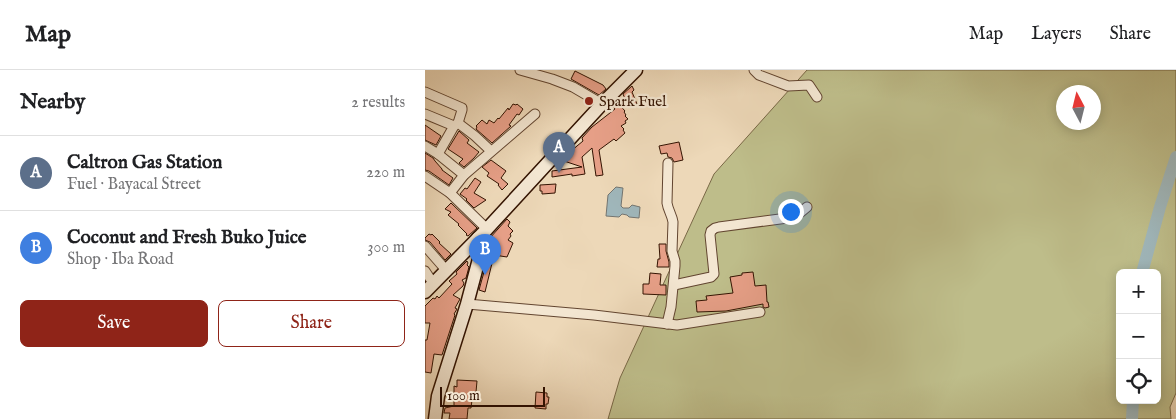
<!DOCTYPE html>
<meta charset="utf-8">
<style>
:root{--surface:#fff;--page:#f2f2f2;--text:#202124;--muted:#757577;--line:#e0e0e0;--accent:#8f2418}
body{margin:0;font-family:"IM FELL English",serif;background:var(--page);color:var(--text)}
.controls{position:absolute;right:15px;bottom:15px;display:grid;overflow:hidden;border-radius:8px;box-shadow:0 2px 12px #0003}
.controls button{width:45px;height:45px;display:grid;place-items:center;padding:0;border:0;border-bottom:1px solid var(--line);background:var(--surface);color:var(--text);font:25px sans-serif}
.compass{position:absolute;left:631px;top:15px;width:45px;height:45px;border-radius:50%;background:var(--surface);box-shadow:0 2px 12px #0003;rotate:353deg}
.scale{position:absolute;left:15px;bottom:12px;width:105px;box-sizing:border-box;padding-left:5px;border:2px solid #341402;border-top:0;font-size:14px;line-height:18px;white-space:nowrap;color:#341402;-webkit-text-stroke:4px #f3e6d1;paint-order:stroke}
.you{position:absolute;left:365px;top:141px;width:18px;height:18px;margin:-12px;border:4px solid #fff;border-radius:50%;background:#1a73e8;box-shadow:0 0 0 8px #1a73e833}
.badge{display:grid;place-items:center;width:32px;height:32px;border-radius:50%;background:var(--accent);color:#fff;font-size:16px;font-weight:700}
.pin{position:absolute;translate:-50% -41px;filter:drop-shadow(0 1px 2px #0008)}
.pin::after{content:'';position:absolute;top:26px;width:18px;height:15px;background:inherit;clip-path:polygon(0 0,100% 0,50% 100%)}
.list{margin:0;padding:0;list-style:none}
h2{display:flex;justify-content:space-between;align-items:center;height:65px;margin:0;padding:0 20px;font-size:21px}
h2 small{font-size:16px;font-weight:400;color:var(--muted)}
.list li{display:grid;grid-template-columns:32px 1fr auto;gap:15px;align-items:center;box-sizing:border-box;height:75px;padding:0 20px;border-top:1px solid var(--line)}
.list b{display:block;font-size:19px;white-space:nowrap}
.list p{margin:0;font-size:16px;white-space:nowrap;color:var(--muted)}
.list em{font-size:16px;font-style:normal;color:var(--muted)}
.actions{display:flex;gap:10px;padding:15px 20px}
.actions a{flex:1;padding:11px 0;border:1px solid var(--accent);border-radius:8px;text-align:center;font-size:18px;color:var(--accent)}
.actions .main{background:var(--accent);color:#fff}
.icon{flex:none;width:28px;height:28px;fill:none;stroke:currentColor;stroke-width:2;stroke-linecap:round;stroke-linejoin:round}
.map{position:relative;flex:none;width:751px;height:349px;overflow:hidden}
header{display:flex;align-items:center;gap:30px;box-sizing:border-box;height:70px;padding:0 25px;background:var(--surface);border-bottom:1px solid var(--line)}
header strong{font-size:24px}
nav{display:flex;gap:28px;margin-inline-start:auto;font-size:18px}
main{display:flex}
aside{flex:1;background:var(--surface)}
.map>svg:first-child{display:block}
.green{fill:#bebd8a;stroke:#796846;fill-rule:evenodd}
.water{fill:#9fb6ba;stroke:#747570}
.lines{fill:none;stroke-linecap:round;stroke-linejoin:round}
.river{stroke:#9fb6ba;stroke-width:12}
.building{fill:#e69f87;stroke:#341402}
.street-casing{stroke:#624530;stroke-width:11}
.secondary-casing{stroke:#341402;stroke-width:15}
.street{stroke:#f3e6d1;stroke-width:9}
.secondary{stroke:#f3e6d1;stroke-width:12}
.poi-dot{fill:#8f2418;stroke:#f3e6d1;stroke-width:2}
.labels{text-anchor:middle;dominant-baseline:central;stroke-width:4.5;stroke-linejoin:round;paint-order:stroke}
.poi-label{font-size:15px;fill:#341402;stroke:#f3e6d1;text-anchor:start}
</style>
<header>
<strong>Map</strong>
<nav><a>Map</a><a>Layers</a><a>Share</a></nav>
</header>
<main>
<aside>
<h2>Nearby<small>2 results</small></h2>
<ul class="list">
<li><span class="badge" style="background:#5c6f8a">A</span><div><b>Caltron Gas Station</b><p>Fuel · Bayacal Street</p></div><em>220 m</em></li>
<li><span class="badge" style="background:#3f7fe0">B</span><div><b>Coconut and Fresh Buko Juice</b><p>Shop · Iba Road</p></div><em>300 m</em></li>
</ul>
<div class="actions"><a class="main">Save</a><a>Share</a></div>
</aside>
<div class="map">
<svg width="751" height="349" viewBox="0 0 751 349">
<rect width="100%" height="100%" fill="#edd8b8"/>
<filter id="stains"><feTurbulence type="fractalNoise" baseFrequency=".004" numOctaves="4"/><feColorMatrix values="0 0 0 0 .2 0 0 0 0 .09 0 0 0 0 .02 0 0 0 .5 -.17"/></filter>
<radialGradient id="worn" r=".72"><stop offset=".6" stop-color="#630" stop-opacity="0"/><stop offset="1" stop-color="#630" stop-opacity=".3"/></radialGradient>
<!-- green -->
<path class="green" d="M382 0H751V323L745 337 746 349H183L195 308 289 104ZM638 22H668V52H638ZM695 203H732V330H695Z"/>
<!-- water -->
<path class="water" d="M191 117 198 118 196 136 198 138H204L207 135 215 137 214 148 204 147 202 145 197 144 194 147 181 146 183 125Z"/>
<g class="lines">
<!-- river -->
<g class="river">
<path d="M717 203 735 137 751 87"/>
<path d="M707 349 708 330"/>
</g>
</g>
<!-- building -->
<g class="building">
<path d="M150 1 178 15 181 19 174 25 146 9Z"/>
<path d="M207 16 209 20 207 22 212 34 203 37 198 24Z"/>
<path d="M191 31 200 41 199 42 201 45 200 46 203 49 200 51 201 53 196 56 199 59 198 60 200 63 191 71 189 69 174 80 178 105 171 106 167 78 157 87 160 104 147 106V104L127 107V101L157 97 136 90 145 80 146 81 158 71 157 68 167 57 190 39 187 35Z"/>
<path d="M88 34 91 35 92 34 98 39 94 45 92 44 84 55 86 56 67 73 51 59 52 57 51 56 57 50 62 54 64 50 69 53 73 48 74 49 83 38 84 40Z"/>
<path d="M0 55 16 66 11 75 0 70Z"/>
<path d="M34 61 44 70 42 73 54 82 49 88 39 97 34 93 38 89 23 79Z"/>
<path d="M254 72 258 90 249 92 247 88 243 87 242 83 236 84 234 76Z"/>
<path d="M0 83 8 88 10 91 17 99V100L28 108 24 115 4 101 0 100Z"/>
<path d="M66 90 81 101 76 108 83 114 77 120 73 115 74 114 62 106 64 103 57 97Z"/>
<path d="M50 108 56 112 49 123 61 130 49 138 41 130 42 129 35 124 40 118 42 119Z"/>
<path d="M131 114 130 123 117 124V121H115V115Z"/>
<path d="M26 133 52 158 43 166 41 165 42 164 33 155 34 154 23 145 26 142 20 139Z"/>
<path d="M82 149 85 152 83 156 88 161 85 164 86 166 83 170 88 173 82 187 69 185 60 222 54 220 62 191 64 169Z"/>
<path d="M4 164 6 165 7 164 15 172 14 173 26 184 20 190 5 172 0 170V168Z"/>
<path d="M234 174H241V181L244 192V197H232L233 189H235Z"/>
<path d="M42 191 43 193 42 195 44 197 41 208 37 210 39 213 38 216 28 225 35 229 30 238 32 239 29 244 30 245 17 285 9 284 6 303 0 302V270H2L5 253H0V236L8 228 10 229 12 226 14 228 27 214 24 211 32 204 31 202Z"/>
<path d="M328 202 330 216 341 215 342 232H343L344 237 340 238 338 237V234L301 241 272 242 271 231 282 230 281 226 308 223 305 207 317 205V203Z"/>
<path d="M225 203 236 204 235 215H241V225L218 224V214H224Z"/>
<path d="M32 310 52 311 51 322H48L46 338H43L42 349H24L25 343H19L20 338 29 336V316L32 317Z"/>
<path d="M111 322 122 323V327H124L123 334H121V339L110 338Z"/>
</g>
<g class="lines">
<!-- street casing -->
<g class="street-casing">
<g id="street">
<path d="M95 0 127 9 148 17 177 34"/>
<path d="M329 0 334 5 363 16 384 15 392 27"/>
<path d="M0 22 37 38V40L33 53 29 56 13 84"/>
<path d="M0 44 29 56"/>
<path d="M33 53 50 66 66 81"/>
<path d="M0 76 13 84 39 105"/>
<path d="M0 106 25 123 62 159"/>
<path d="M25 123 39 105 110 44"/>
<path d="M0 176 21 200"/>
<path d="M0 201 8 213"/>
<path d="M249 215 286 207 289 204 285 165 286 161 290 158 294 157 370 147 382 137"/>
<path d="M42 234 169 245 252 255 335 242"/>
<path d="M242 254 246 237 250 196V191L247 181 248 152C247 145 243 140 242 133L243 93"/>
</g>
</g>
<!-- secondary casing -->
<g class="secondary-casing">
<g id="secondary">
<path d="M0 222 62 159 177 34 211 0"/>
<path d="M10 349 13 326 42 234 54 189 55 178 53 168"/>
</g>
</g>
<!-- street -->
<use href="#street" class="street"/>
<!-- secondary -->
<use href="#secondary" class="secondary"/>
</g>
<!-- markers -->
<circle class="poi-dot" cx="164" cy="31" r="5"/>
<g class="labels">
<!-- poi labels -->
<g class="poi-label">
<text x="174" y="31">Spark Fuel</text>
</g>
</g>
<rect width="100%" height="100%" filter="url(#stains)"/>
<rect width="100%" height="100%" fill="url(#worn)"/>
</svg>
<div class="controls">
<button>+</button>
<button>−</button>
<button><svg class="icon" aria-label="locate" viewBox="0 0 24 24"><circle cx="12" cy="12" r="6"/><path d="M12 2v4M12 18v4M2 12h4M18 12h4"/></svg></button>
</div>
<svg class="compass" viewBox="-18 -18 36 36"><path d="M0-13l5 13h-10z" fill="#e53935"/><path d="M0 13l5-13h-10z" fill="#757577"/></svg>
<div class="scale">100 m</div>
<div class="you"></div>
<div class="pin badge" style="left:134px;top:103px;background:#5c6f8a">A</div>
<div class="pin badge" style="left:60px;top:205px;background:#3f7fe0">B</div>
</div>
</main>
